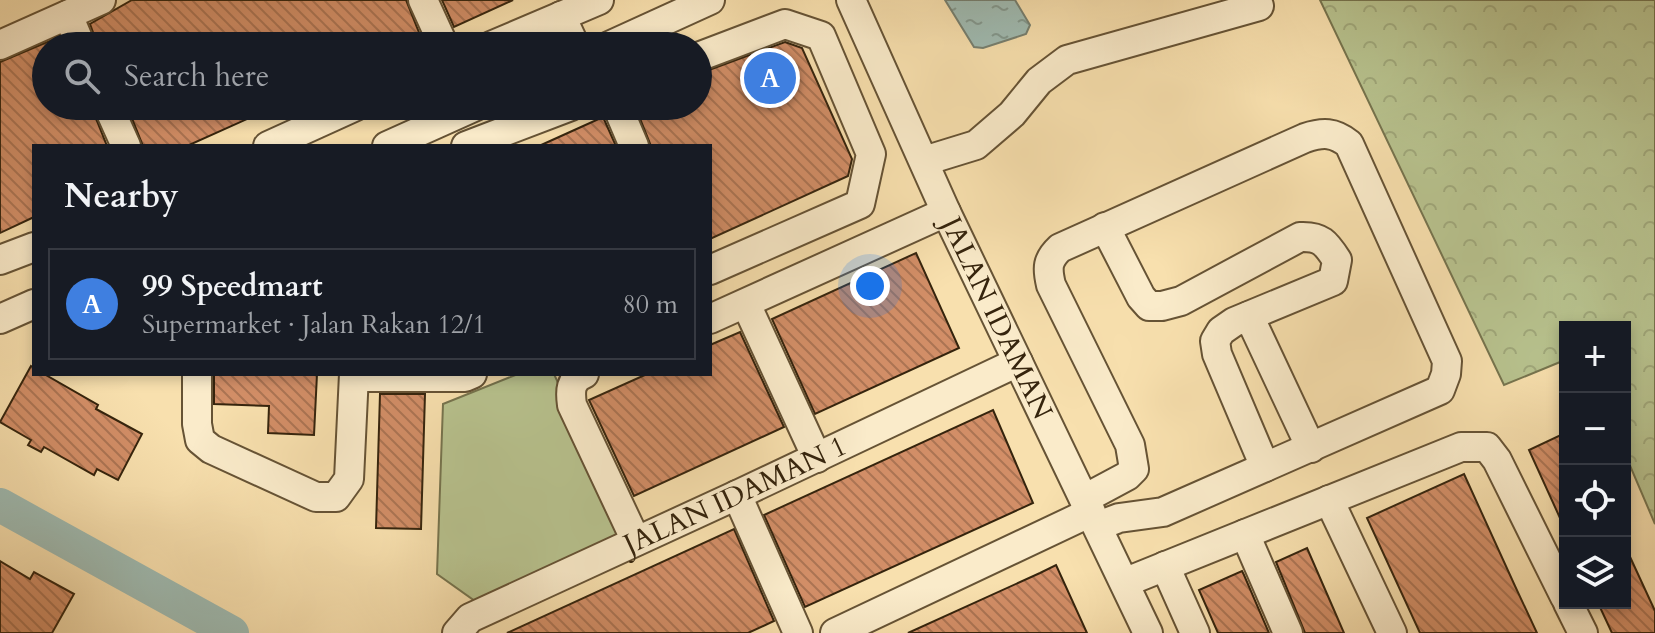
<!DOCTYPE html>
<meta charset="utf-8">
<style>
:root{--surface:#171b24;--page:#242831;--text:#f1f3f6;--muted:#9ea1a6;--line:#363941;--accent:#0b8043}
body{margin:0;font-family:Cardo,serif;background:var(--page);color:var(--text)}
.controls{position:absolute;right:24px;bottom:24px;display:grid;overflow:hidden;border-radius:0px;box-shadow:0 4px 12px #0003}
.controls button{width:72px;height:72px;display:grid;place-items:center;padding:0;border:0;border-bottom:2px solid var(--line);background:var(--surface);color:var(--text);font:40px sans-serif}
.you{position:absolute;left:870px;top:286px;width:28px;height:28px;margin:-20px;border:6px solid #fff;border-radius:50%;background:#1a73e8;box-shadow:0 0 0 12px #1a73e833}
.badge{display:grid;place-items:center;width:52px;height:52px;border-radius:50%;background:var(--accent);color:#fff;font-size:26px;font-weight:700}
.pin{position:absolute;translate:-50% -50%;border:4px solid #fff;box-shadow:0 2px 8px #0006}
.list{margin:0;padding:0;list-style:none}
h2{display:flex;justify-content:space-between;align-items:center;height:104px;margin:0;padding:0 32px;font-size:34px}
h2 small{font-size:26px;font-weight:400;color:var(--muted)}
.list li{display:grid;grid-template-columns:52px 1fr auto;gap:24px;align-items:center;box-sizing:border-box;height:112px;margin:0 16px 16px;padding:0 16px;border:2px solid var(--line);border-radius:0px}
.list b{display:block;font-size:30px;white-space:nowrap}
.list p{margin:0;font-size:26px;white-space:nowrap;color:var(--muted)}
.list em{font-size:26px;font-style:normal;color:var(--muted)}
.icon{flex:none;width:44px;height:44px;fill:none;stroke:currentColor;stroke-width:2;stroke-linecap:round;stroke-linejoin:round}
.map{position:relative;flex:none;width:1655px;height:633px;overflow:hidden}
.search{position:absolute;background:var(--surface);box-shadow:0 4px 12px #0003;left:32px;top:32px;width:680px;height:88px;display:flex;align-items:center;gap:20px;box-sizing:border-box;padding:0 28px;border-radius:44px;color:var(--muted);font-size:30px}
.panel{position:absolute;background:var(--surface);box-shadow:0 4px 12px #0003;left:32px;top:144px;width:680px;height:232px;border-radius:0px}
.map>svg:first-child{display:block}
.forest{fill:url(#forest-crowns);stroke:#76744e;stroke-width:2}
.park{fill:#b8c38f;stroke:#76744e;stroke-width:2}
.water{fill:url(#water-ripples);stroke:#757f70;stroke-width:2}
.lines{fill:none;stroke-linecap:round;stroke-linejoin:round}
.river{stroke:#9fbbb2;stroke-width:34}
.building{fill:url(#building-back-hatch);stroke:#35240d;stroke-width:2}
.minor-casing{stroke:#665335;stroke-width:32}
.minor{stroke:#faebca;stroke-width:28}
.labels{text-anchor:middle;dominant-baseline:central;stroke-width:8;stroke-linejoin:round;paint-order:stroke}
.street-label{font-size:28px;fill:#35240d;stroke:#faebca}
</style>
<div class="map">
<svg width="1655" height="633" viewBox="0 0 1655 633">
<defs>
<pattern id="forest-crowns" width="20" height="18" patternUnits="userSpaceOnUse" patternTransform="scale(2)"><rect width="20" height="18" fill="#b8c38f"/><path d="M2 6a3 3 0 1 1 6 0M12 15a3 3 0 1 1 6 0" fill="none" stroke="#9fa77a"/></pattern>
<pattern id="water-ripples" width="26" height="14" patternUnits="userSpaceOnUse" patternTransform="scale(2)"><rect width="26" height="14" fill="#9fbbb2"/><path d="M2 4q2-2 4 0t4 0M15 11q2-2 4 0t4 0" fill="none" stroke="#82988f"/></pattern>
<pattern id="building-back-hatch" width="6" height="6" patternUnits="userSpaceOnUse" patternTransform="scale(2)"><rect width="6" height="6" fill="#d28e67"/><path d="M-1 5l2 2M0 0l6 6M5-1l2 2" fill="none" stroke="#ab7453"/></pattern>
</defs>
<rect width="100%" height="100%" fill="#f8e0ae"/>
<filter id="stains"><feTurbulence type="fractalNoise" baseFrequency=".0025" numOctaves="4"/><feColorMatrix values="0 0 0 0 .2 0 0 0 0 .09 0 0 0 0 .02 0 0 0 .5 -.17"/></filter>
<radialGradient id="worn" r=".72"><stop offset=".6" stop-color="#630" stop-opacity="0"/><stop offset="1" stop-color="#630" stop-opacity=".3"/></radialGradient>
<!-- forest -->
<path class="forest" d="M1320 0H1655V524L1625 454V327H1565V360L1504 385Z"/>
<!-- park -->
<path class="park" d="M518 374H554L627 534 475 601 437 574 443 404Z"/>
<!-- water -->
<path class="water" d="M945 0H1015L1030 25 1026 34 983 48 974 47Z"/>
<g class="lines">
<!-- river -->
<path class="river" d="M0 505 232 633"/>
</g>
<!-- building -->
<g class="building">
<path d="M132 0H406L422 40 409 46H98L90 24Z"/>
<path d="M442 0H513L454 27Z"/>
<path d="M59 37 63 46H46V106H91L107 146H34V217L0 233V62Z"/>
<path d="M785 42 802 48 852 159 848 176 710 239V146H651L635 106H698V74Z"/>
<path d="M127 106H276L187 146H143Z"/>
<path d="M603 117 616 146H539L581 127Z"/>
<path d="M916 253 959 348 815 414 772 319Z"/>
<path d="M740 332 784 427 634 496 589 400 647 374H710V345Z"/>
<path d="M31 366 34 368V374H44L98 405 96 409 142 434 118 480 97 469 94 475 44 447 41 452 28 445 31 440 0 422Z"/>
<path d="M214 374H317L314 435 268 433 269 406 214 404Z"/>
<path d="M380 394H425L421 529 376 528Z"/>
<path d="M993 410 1033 503 805 607 764 515Z"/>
<path d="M1565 433V529L1529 450Z"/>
<path d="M1464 474 1515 586 1537 633H1420L1367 518Z"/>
<path d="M734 529 774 621 748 633H507Z"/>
<path d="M1625 546 1655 611V633H1612L1598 603H1625Z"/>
<path d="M1307 548 1334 610 1344 633H1305L1276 562Z"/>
<path d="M0 561 30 579 34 572 74 594 52 633H0Z"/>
<path d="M1056 565 1087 633H908L1040 573Z"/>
<path d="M1242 571 1244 575 1269 633H1218L1199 590Z"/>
</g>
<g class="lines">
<!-- minor casing -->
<g class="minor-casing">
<g id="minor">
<path d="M423 0 444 46"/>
<path id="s1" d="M851 0 946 212 1148 633"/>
<path d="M68 15 81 46"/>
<path d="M561 16 575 46"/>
<path d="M0 45 101 0"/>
<path d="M491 46 599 0"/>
<path d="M609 46 710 0"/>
<path d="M698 57 785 24 821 36 871 154 860 204 710 270"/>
<path d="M108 106 126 146"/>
<path d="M617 106 634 146"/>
<path d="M268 146 356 106"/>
<path d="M387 146 476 106"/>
<path d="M466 146 571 106"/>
<path d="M924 161 976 145 1012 114 1039 81 1067 60 1259 6"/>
<path d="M1105 227 1141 297 1149 306H1162L1181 301 1300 237C1321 236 1326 243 1337 260L1333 281 1234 322 1221 331 1215 341 1217 354 1265 467"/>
<path d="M0 260 34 247"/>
<path d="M746 304 817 458"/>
<path d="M1249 316 1311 448"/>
<path d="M0 319 34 304"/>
<path d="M710 319 946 212"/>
<path d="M197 374V424L200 440 211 449 316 497H336L349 479 354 374"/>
<path d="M584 374C570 380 570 391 572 405L636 541"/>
<path d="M354 377H465L472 374"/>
<path d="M737 495 798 633"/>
<path d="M1084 499 1127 476 1134 469 1130 445 1051 285C1047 268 1047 260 1060 248L1305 138C1323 132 1334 132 1349 144L1447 361 1446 374 1440 390 1163 512 1119 518 1098 526"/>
<path d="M1329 500 1392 633"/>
<path d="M1245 534 1288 633"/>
<path d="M1165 566 1195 633"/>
<path d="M1126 582 1461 447H1487L1497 460 1565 597"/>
<path d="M1568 603 1583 633"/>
<path id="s2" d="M457 633 470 618 737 495 1018 362"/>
<path d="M835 633 1091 512"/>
</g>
</g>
<!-- minor -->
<use href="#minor" class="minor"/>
</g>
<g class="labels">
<!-- street labels -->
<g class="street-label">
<text stroke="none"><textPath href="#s1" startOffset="350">JALAN IDAMAN</textPath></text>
<text stroke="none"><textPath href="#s2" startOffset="312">JALAN IDAMAN 1</textPath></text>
</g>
</g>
<rect width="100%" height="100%" filter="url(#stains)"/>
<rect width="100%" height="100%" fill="url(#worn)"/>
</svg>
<div class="controls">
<button>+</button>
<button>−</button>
<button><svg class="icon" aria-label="locate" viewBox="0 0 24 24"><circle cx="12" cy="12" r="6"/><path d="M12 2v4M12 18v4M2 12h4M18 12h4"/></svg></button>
<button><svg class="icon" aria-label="layers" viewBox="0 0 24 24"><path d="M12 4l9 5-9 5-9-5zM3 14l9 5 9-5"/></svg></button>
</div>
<div class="you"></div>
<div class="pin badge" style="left:770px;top:78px;background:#3f7fe0">A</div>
<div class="search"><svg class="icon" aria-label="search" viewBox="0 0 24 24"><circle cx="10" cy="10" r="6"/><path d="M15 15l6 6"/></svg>Search here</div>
<section class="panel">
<h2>Nearby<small></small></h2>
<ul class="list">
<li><span class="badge" style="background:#3f7fe0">A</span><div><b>99 Speedmart</b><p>Supermarket · Jalan Rakan 12/1</p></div><em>80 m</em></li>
</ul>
</section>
</div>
